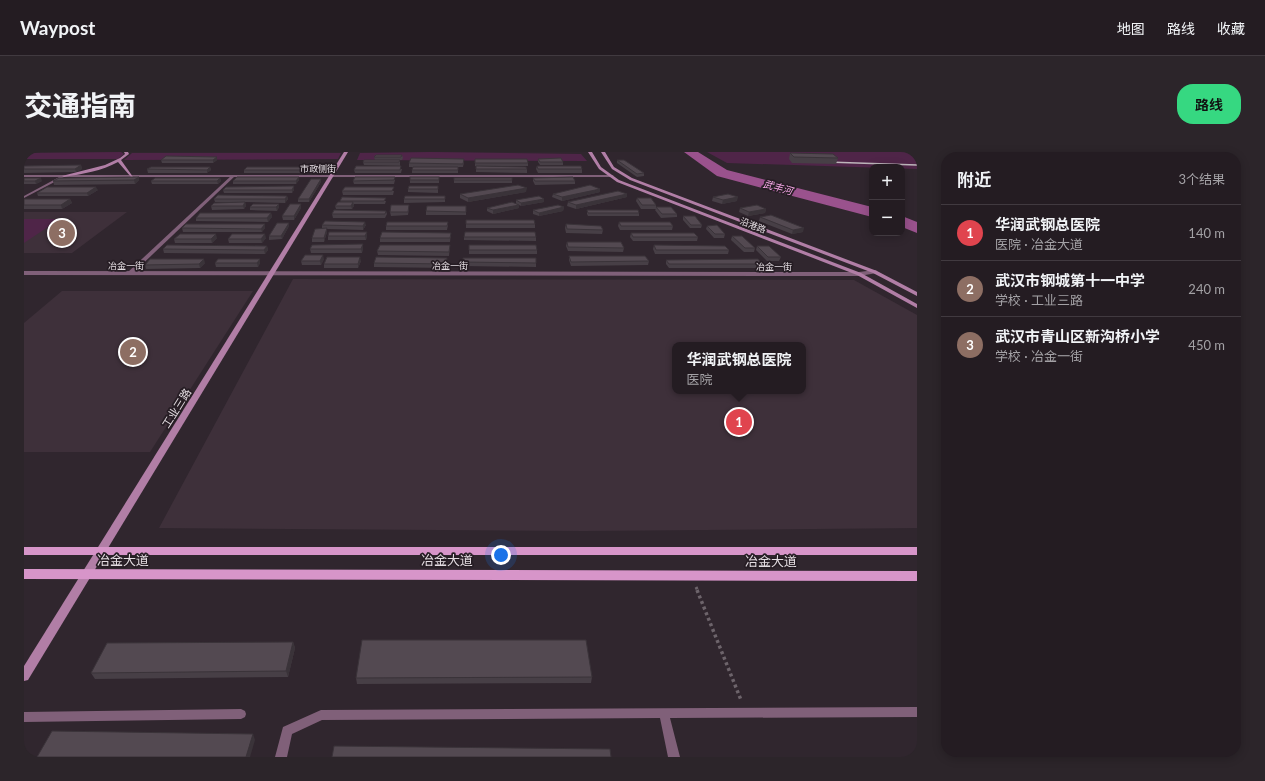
<!DOCTYPE html>
<html lang="zh">
<meta charset="utf-8">
<style>
:root{--surface:#241c22;--page:#2c252a;--text:#f1f3f6;--muted:#a3a1a5;--line:#413a40;--accent:#36d881}
body{margin:0;font-family:Lato,"Noto Sans SC",sans-serif;background:var(--page);color:var(--text)}
.controls{position:absolute;right:12px;top:12px;display:grid;overflow:hidden;border-radius:8px;box-shadow:0 2px 10px #0003}
.controls button{width:36px;height:36px;display:grid;place-items:center;padding:0;border:0;border-bottom:1px solid var(--line);background:var(--surface);color:var(--text);font:20px sans-serif}
.you{position:absolute;left:477px;top:403px;width:14px;height:14px;margin:-10px;border:3px solid #fff;border-radius:50%;background:#1a73e8;box-shadow:0 0 0 6px #1a73e833}
.badge{display:grid;place-items:center;width:26px;height:26px;border-radius:50%;background:var(--accent);color:#fff;font-size:13px;font-weight:700}
.pin{position:absolute;translate:-50% -50%;border:2px solid #fff;box-shadow:0 1px 4px #0006}
.popup{position:absolute;left:648px;top:190px;width:134px;height:52px;box-sizing:border-box;display:grid;place-content:center;border-radius:8px;background:var(--surface);filter:drop-shadow(0 1px 3px #0005);font-size:13px;white-space:nowrap;color:var(--muted)}
.popup b{font-size:15px;color:var(--text)}
.popup::after{content:'';position:absolute;left:50%;top:100%;margin-left:-8px;border:8px solid transparent;border-top-color:var(--surface)}
.list{margin:0;padding:0;list-style:none}
h2{display:flex;justify-content:space-between;align-items:center;height:52px;margin:0;padding:0 16px;font-size:17px}
h2 small{font-size:13px;font-weight:400;color:var(--muted)}
.list li{display:grid;grid-template-columns:26px 1fr auto;gap:12px;align-items:center;box-sizing:border-box;height:56px;padding:0 16px;border-top:1px solid var(--line)}
.list b{display:block;font-size:15px;white-space:nowrap}
.list p{margin:0;font-size:13px;white-space:nowrap;color:var(--muted)}
.list em{font-size:13px;font-style:normal;color:var(--muted)}
.map{position:relative;flex:none;width:893px;height:605px;overflow:hidden;border-radius:16px}
header{display:flex;align-items:center;gap:24px;box-sizing:border-box;height:56px;padding:0 20px;background:var(--surface);border-bottom:1px solid var(--line)}
header strong{font-size:19px}
nav{display:flex;gap:22px;margin-inline-start:auto;font-size:14px}
.intro{display:flex;align-items:center;justify-content:space-between;box-sizing:border-box;height:96px;padding:0 24px}
h1{margin:0;font-size:28px}
.button{padding:10px 18px;border-radius:16px;background:var(--accent);color:#111;font-size:14px;font-weight:700}
main{display:flex;gap:24px;padding:0 24px}
aside{flex:1;background:var(--surface);border-radius:16px;box-shadow:0 2px 10px #0003}
.map>svg:first-child{display:block}
.built{fill:#3e303a;fill-rule:evenodd}
.green{fill:#4f2548}
.lines{fill:none;stroke-linecap:round;stroke-linejoin:round}
.river{fill:#9a528d;fill-rule:evenodd}
.path-far1{stroke:#6d646b;stroke-width:3;stroke-dasharray:2.5 2.5;stroke-linecap:butt}
.path{stroke:#6d646b;stroke-width:3.5;stroke-dasharray:3 3;stroke-linecap:butt}
.lane{fill:#806079;fill-rule:evenodd}
.street{fill:#806079;fill-rule:evenodd}
.secondary{fill:#b17ea6;fill-rule:evenodd}
.primary{fill:#d795c9;fill-rule:evenodd}
.rail{stroke:#bdb6bb;stroke-width:1.5}
.wall{fill:#473f46}
.shaded-wall{fill:#3a3339}
.building{fill:#534951;stroke:#3a3339}
.labels{text-anchor:middle;dominant-baseline:central;stroke-width:3.5;stroke-linejoin:round;paint-order:stroke}
.far-street-label{font-size:9px;fill:#e3dce1;stroke:#261d24}
.far-water-label{font-size:10px;font-style:italic;fill:#faabea;stroke:#261d24}
.street-label{font-size:11px;fill:#e3dce1;stroke:#261d24}
.near-street-label{font-size:13px;fill:#e3dce1;stroke:#261d24}
</style>
<header>
<strong>Waypost</strong>
<nav><a>地图</a><a>路线</a><a>收藏</a></nav>
</header>
<div class="intro"><h1>交通指南</h1><a class="button">路线</a></div>
<main>
<div class="map">
<svg width="893" height="605" viewBox="0 0 893 605">
<rect width="100%" height="100%" fill="#30262e"/>
<!-- built -->
<g class="built">
<path d="M0 60H103L48 101H0Z"/>
<path d="M269 127 830 128 893 163V376L560 379 135 376ZM651 193H779V239H651Z"/>
<path d="M38 139H229L126 300H0V171Z"/>
</g>
<!-- green -->
<g class="green">
<path d="M97 0 100 2 94 7H0V1Z"/>
<path d="M407 0 557 2 563 9 333 8 336 1Z"/>
<path d="M683 0H893V17L703 11Z"/>
<path d="M108 1H317L314 7 100 8Z"/>
<path d="M0 67H36L0 91Z"/>
</g>
<g class="lines">
<!-- river -->
<g class="river">
<path d="M660 0H674L703 18 848 55V65L693 24Z"/>
<path d="M878 64 893 70V81L878 75Z"/>
</g>
<!-- path-far1 -->
<path class="path-far1" d="M672 435 674 439"/>
<!-- path -->
<path class="path" d="M673 438 717 548"/>
<!-- lane -->
<g class="lane">
<path d="M39 23 42 24 0 46V44Z"/>
<path d="M208 23 211 24 108 122H104V120Z"/>
<path d="M893 555V565L646 566 656 605H644L636 566 298 568 268 582 263 605H251L259 575 297 558Z"/>
<path d="M217 557 221 559 222 562 221 565 217 567 0 570V560Z"/>
</g>
<!-- street -->
<g class="street">
<path d="M0 23H588L590 24 588 25H0Z"/>
<path d="M851 118 853 119V121L835 124 0 123V119L835 120Z"/>
</g>
<!-- secondary -->
<g class="secondary">
<path d="M100 0H104L105 2 97 8 109 25H107L94 10C78 19 58 22 40 25L38 24 81 13 96 6 101 2Z"/>
<path d="M320 0H324L4 528 0 529V514Z"/>
<path d="M564 0H568L577 15 595 28 837 121 893 152V156L833 123 593 30 575 17Z"/>
<path d="M577 0H581L590 15 608 26 853 119 893 140V144L849 121 606 28 588 17Z"/>
</g>
<!-- primary -->
<g class="primary">
<rect x="0" y="395" width="893" height="8"/>
<path d="M0 417 893 419V429L0 427Z"/>
</g>
<!-- rail -->
<path class="rail" d="M803 10 893 13"/>
</g>
<!-- wall -->
<g class="wall">
<path d="M766 1 814 6 812 12 768 11 765 7Z"/>
<path d="M378 3 379 6 378 8H351L350 5Z"/>
<path d="M193 5V8L189 11H138L137 8Z"/>
<path d="M451 7 504 11V14H451Z"/>
<path d="M514 7 539 10V13H516L514 10Z"/>
<path d="M376 8V14L340 13 339 10Z"/>
<path d="M593 8 620 21V24L613 25 593 11Z"/>
<path d="M440 10 439 15H385V11Z"/>
<path d="M57 13 58 17 52 20 0 21V14Z"/>
<path d="M452 14 503 17V21L452 20Z"/>
<path d="M513 14 558 17V21H514L512 17Z"/>
<path d="M186 15 187 18 183 21H124L123 17Z"/>
<path d="M302 15V18L300 21H220V18Z"/>
<path d="M434 15V21H388V18Z"/>
<path d="M378 17 377 21H331L330 18Z"/>
<path d="M415 25V31H386V28Z"/>
<path d="M0 26 18 29 12 32H0Z"/>
<path d="M196 26 197 29 194 32H128L127 29Z"/>
<path d="M430 26 488 28V31H430Z"/>
<path d="M509 26 551 29V32L511 33 509 29Z"/>
<path d="M115 28 111 32 30 33 29 29Z"/>
<path d="M275 28 272 32H209V29Z"/>
<path d="M371 28 370 32H330L329 29Z"/>
<path d="M297 30 285 50H274V47Z"/>
<path d="M270 34V38L268 41H200L199 38Z"/>
<path d="M414 34V41L384 40V37Z"/>
<path d="M576 37V40L538 49 528 45 529 42Z"/>
<path d="M74 38 64 44H14L13 41Z"/>
<path d="M318 39H370L369 43H319Z"/>
<path d="M502 40 444 50 436 46V42Z"/>
<path d="M603 42V45L552 57 543 54 544 50Z"/>
<path d="M263 44 264 47 261 51 221 50 222 54 220 57 188 58 187 54 220 50H191L190 47Z"/>
<path d="M421 44V50L380 51V47Z"/>
<path d="M689 45 713 49 698 52 688 49Z"/>
<path d="M613 46 632 53V55L653 62V65L637 66 631 58 632 57H617L612 49Z"/>
<path d="M0 47H46L48 51 38 57H0Z"/>
<path d="M520 47V50L497 54 495 53V56L469 62 463 59V56L492 52V48Z"/>
<path d="M316 49H362L361 52H330V54L328 57H312L311 54 317 50Z"/>
<path d="M442 54V63H402V59Z"/>
<path d="M226 55H255L253 59 226 58Z"/>
<path d="M540 55 539 59 515 64 509 62V58Z"/>
<path d="M277 56 270 68H259L258 64Z"/>
<path d="M385 56 384 63 367 64 366 60Z"/>
<path d="M716 56 742 57 741 61 724 64 715 60Z"/>
<path d="M563 58 615 61V64H564L563 62Z"/>
<path d="M362 59 363 62 361 66H309L308 62Z"/>
<path d="M247 61 248 65 244 70 172 69V66Z"/>
<path d="M659 64 678 73 677 76H666L659 68Z"/>
<path d="M736 65 779 80 768 82 735 69Z"/>
<path d="M442 68 511 72V76H442Z"/>
<path d="M595 70 649 74 648 78H596L594 74Z"/>
<path d="M542 72 579 78 578 82 542 81 541 76Z"/>
<path d="M298 73H342L339 78 303 77V80L300 90H288V86L298 76Z"/>
<path d="M424 73 423 78H362V74Z"/>
<path d="M265 74 258 87 245 88V84Z"/>
<path d="M683 74 701 82 700 86H690L682 77Z"/>
<path d="M158 76H241L238 80H159Z"/>
<path d="M427 81 426 90H356V86Z"/>
<path d="M607 81 674 85 673 89H609L606 85Z"/>
<path d="M304 84H343L342 88H304Z"/>
<path d="M708 84 731 96 730 100H720L707 88Z"/>
<path d="M440 85H512V89L440 88Z"/>
<path d="M193 86 188 91H151L150 87Z"/>
<path d="M242 86 238 91H205L204 87Z"/>
<path d="M543 90 600 96 599 100 544 99 542 94Z"/>
<path d="M426 93 425 104 354 103 353 99Z"/>
<path d="M445 93 513 98V102H445Z"/>
<path d="M630 93 705 98 704 102H631L629 97Z"/>
<path d="M243 94 244 98 241 102 140 101 139 97Z"/>
<path d="M733 94 757 105 755 109H743L732 98Z"/>
<path d="M339 96 338 101H287L286 97Z"/>
<path d="M545 104 625 109 624 113 547 114 545 108Z"/>
<path d="M439 106 512 111V115L439 114Z"/>
<path d="M300 107 297 113H278L277 109Z"/>
<path d="M642 108 738 112 737 116H645L642 112Z"/>
<path d="M337 109 334 116H300V112Z"/>
<path d="M423 110V116L350 115V111Z"/>
<path d="M181 111 176 116 122 117 121 113Z"/>
<path d="M191 111H236L234 115H192Z"/>
<path d="M269 490 271 496 264 525 71 527 67 521Z"/>
<path d="M568 525 567 531 333 532 332 526Z"/>
</g>
<!-- shaded-wall -->
<g class="shaded-wall">
<path d="M193 5V8L189 11V8Z"/>
<path d="M57 13 58 17 52 20 51 17Z"/>
<path d="M186 15 187 18 183 21V18Z"/>
<path d="M302 15V18L300 21V18Z"/>
<path d="M115 25V28L111 32 110 28Z"/>
<path d="M275 25V28L272 32V29Z"/>
<path d="M17 26 18 29 12 32 11 29Z"/>
<path d="M196 26 197 29 194 32 193 29Z"/>
<path d="M297 27V30L285 50V47Z"/>
<path d="M270 34V38L268 41V38Z"/>
<path d="M72 35 74 38 64 44 63 41Z"/>
<path d="M503 36 502 40 444 50V46Z"/>
<path d="M576 37V40L538 49V45Z"/>
<path d="M603 42V45L552 57V53Z"/>
<path d="M263 44 264 47 261 51V47Z"/>
<path d="M714 45 713 49 698 52 699 48Z"/>
<path d="M46 47 48 51 38 57 37 53Z"/>
<path d="M520 47V50L497 54V51Z"/>
<path d="M221 50 222 54 220 57 219 54Z"/>
<path d="M329 50 330 54 328 57 327 54Z"/>
<path d="M255 52V55L253 59 252 55Z"/>
<path d="M277 52V56L270 68V64Z"/>
<path d="M495 53V56L469 62V58Z"/>
<path d="M540 55 539 59 515 64V61Z"/>
<path d="M742 57 741 61 724 64 725 60Z"/>
<path d="M247 61 248 65 244 70 243 66Z"/>
<path d="M341 70 342 73 339 78V74Z"/>
<path d="M265 71V74L258 87 257 84Z"/>
<path d="M241 72V76L238 80 237 77Z"/>
<path d="M303 76V80L300 90V86Z"/>
<path d="M780 76 779 80 768 82 769 78Z"/>
<path d="M343 80V84L342 88 341 84Z"/>
<path d="M192 82 193 86 188 91 187 87Z"/>
<path d="M241 82 242 86 238 91 237 87Z"/>
<path d="M339 92V96L338 101 337 97Z"/>
<path d="M243 94 244 98 241 102 240 98Z"/>
<path d="M299 103 300 107 297 113 296 109Z"/>
<path d="M336 105 337 109 334 116V112Z"/>
<path d="M180 107 181 111 176 116 175 112Z"/>
<path d="M236 107V111L234 115 233 111Z"/>
<path d="M269 490 271 496 264 525 262 519Z"/>
<path d="M229 582 231 588 226 605H222Z"/>
</g>
<!-- building -->
<g class="building">
<path d="M766 1 809 2 814 6 770 5Z"/>
<path d="M352 3H378L377 5H350Z"/>
<path d="M142 4 193 5 189 8H137Z"/>
<path d="M387 6 440 7 439 12 385 11Z"/>
<path d="M537 6 539 10H516L514 7Z"/>
<path d="M451 7H503L504 11H451Z"/>
<path d="M340 8H376L375 10H339Z"/>
<path d="M593 8H600L620 21 613 22Z"/>
<path d="M57 13 51 17H0V14Z"/>
<path d="M332 14H377L376 18H330Z"/>
<path d="M452 14 502 15 503 17H452Z"/>
<path d="M513 14H557L558 17H514Z"/>
<path d="M127 15H186L183 18 123 17Z"/>
<path d="M223 15H302L300 18H220Z"/>
<path d="M389 15H434V18H388Z"/>
<path d="M115 25 110 28 29 29 35 26Z"/>
<path d="M213 25H275L272 29H209Z"/>
<path d="M331 25H371L370 28 329 29Z"/>
<rect x="386" y="25" width="29" height="3"/>
<path d="M549 25 551 29H511L509 26Z"/>
<path d="M0 26H17L11 29H0Z"/>
<path d="M131 26H196L193 29H127Z"/>
<rect x="430" y="26" width="58" height="2"/>
<path d="M287 27H297L285 47H274Z"/>
<path d="M494 33 503 36 444 46 436 42Z"/>
<path d="M566 33 576 37 538 45 529 42Z"/>
<path d="M270 34 268 38H199L202 35Z"/>
<path d="M385 34H414V37H384Z"/>
<path d="M23 35H72L63 41H13Z"/>
<path d="M321 35H370L368 39H318Z"/>
<path d="M594 39 603 42 552 53 544 50Z"/>
<path d="M704 42 714 45 699 48 689 45Z"/>
<path d="M194 43 263 44 261 47H190Z"/>
<path d="M381 44H421V47H380Z"/>
<path d="M515 44 520 47 497 51 492 48Z"/>
<path d="M318 45 362 46 360 49H316Z"/>
<path d="M613 46H627L632 53H618Z"/>
<path d="M0 47H46L37 53H0Z"/>
<path d="M221 50 219 54H187L190 51Z"/>
<path d="M314 50H329L327 54H311Z"/>
<path d="M488 50 495 53 469 58 463 56Z"/>
<path d="M229 52H255L252 55H226Z"/>
<path d="M266 52H277L270 64H258Z"/>
<path d="M367 53H385L384 60H366Z"/>
<path d="M534 53 540 55 515 61 509 58Z"/>
<path d="M733 53 742 57 725 60 716 56Z"/>
<path d="M403 54H442V60L402 59Z"/>
<path d="M632 55H647L653 62H638Z"/>
<path d="M310 58 362 59 361 62H308Z"/>
<path d="M563 58H614L615 61H564Z"/>
<path d="M176 61H247L243 66H172Z"/>
<path d="M747 63 780 76 769 78 736 65Z"/>
<path d="M659 64H671L678 73H667Z"/>
<path d="M442 68H510L511 72H442Z"/>
<path d="M301 69 341 70 339 74 298 73Z"/>
<path d="M363 70H424L423 74H362Z"/>
<path d="M595 70H646L649 74H597Z"/>
<path d="M253 71H265L257 84H245Z"/>
<path d="M162 72H241L237 77 158 76Z"/>
<path d="M542 72 577 74 579 78 543 77Z"/>
<path d="M693 73 701 82H691L683 74Z"/>
<path d="M303 76 300 86H288L291 77Z"/>
<path d="M305 80H343L341 84H304Z"/>
<path d="M358 80 427 81 426 86H356Z"/>
<path d="M441 80H511L512 85H440Z"/>
<path d="M607 81H670L674 85H609Z"/>
<path d="M156 82H192L187 87H150Z"/>
<path d="M208 82H241L237 87H204Z"/>
<path d="M708 84H718L731 96H721Z"/>
<path d="M543 90H597L600 96 544 95Z"/>
<path d="M339 92 337 97H286L288 93Z"/>
<path d="M143 93 243 94 240 98 139 97Z"/>
<path d="M356 93H426L425 100 353 99Z"/>
<path d="M445 93H512L513 98H445Z"/>
<path d="M630 93 701 94 705 98H632Z"/>
<path d="M733 94H745L757 105H744Z"/>
<path d="M281 103H299L296 109H277Z"/>
<path d="M545 104H621L625 109 547 110Z"/>
<path d="M303 105H336L334 112H300Z"/>
<path d="M352 105 423 106 422 112 350 111Z"/>
<path d="M439 106H512V111L439 110Z"/>
<path d="M126 107H180L175 112 121 113Z"/>
<path d="M194 107H236L233 111H191Z"/>
<path d="M734 107 738 112H645L642 108Z"/>
<path d="M338 488H562L568 525 332 526Z"/>
<path d="M269 490 262 519 67 521 83 491Z"/>
<path d="M28 579 229 582 222 605H13Z"/>
<path d="M310 594 586 597 587 605H308Z"/>
</g>
<g class="labels">
<!-- far-street labels -->
<g class="far-street-label">
<text x="294" y="16">市政侧街</text>
<text transform="translate(729 73) rotate(21)">沿港路</text>
<text x="102" y="113">冶金一街</text>
<text x="426" y="113">冶金一街</text>
<text x="750" y="114">冶金一街</text>
</g>
<!-- far-water labels -->
<g class="far-water-label">
<text transform="translate(754 35) rotate(15)">武丰河</text>
</g>
<!-- street labels -->
<g class="street-label">
<text transform="translate(152 256) rotate(-58)">工业三路</text>
</g>
<!-- near-street labels -->
<g class="near-street-label">
<text x="99" y="408">冶金大道</text>
<text x="423" y="408">冶金大道</text>
<text x="747" y="409">冶金大道</text>
</g>
</g>
</svg>
<div class="controls">
<button>+</button>
<button>−</button>
</div>
<div class="you"></div>
<div class="pin badge" style="left:715px;top:270px;background:#e0444e">1</div>
<div class="popup"><b>华润武钢总医院</b>医院</div>
<div class="pin badge" style="left:109px;top:200px;background:#8d6e63">2</div>
<div class="pin badge" style="left:38px;top:81px;background:#8d6e63">3</div>
</div>
<aside>
<h2>附近<small>3个结果</small></h2>
<ul class="list">
<li><span class="badge" style="background:#e0444e">1</span><div><b>华润武钢总医院</b><p>医院 · 冶金大道</p></div><em>140 m</em></li>
<li><span class="badge" style="background:#8d6e63">2</span><div><b>武汉市钢城第十一中学</b><p>学校 · 工业三路</p></div><em>240 m</em></li>
<li><span class="badge" style="background:#8d6e63">3</span><div><b>武汉市青山区新沟桥小学</b><p>学校 · 冶金一街</p></div><em>450 m</em></li>
</ul>
</aside>
</main>
